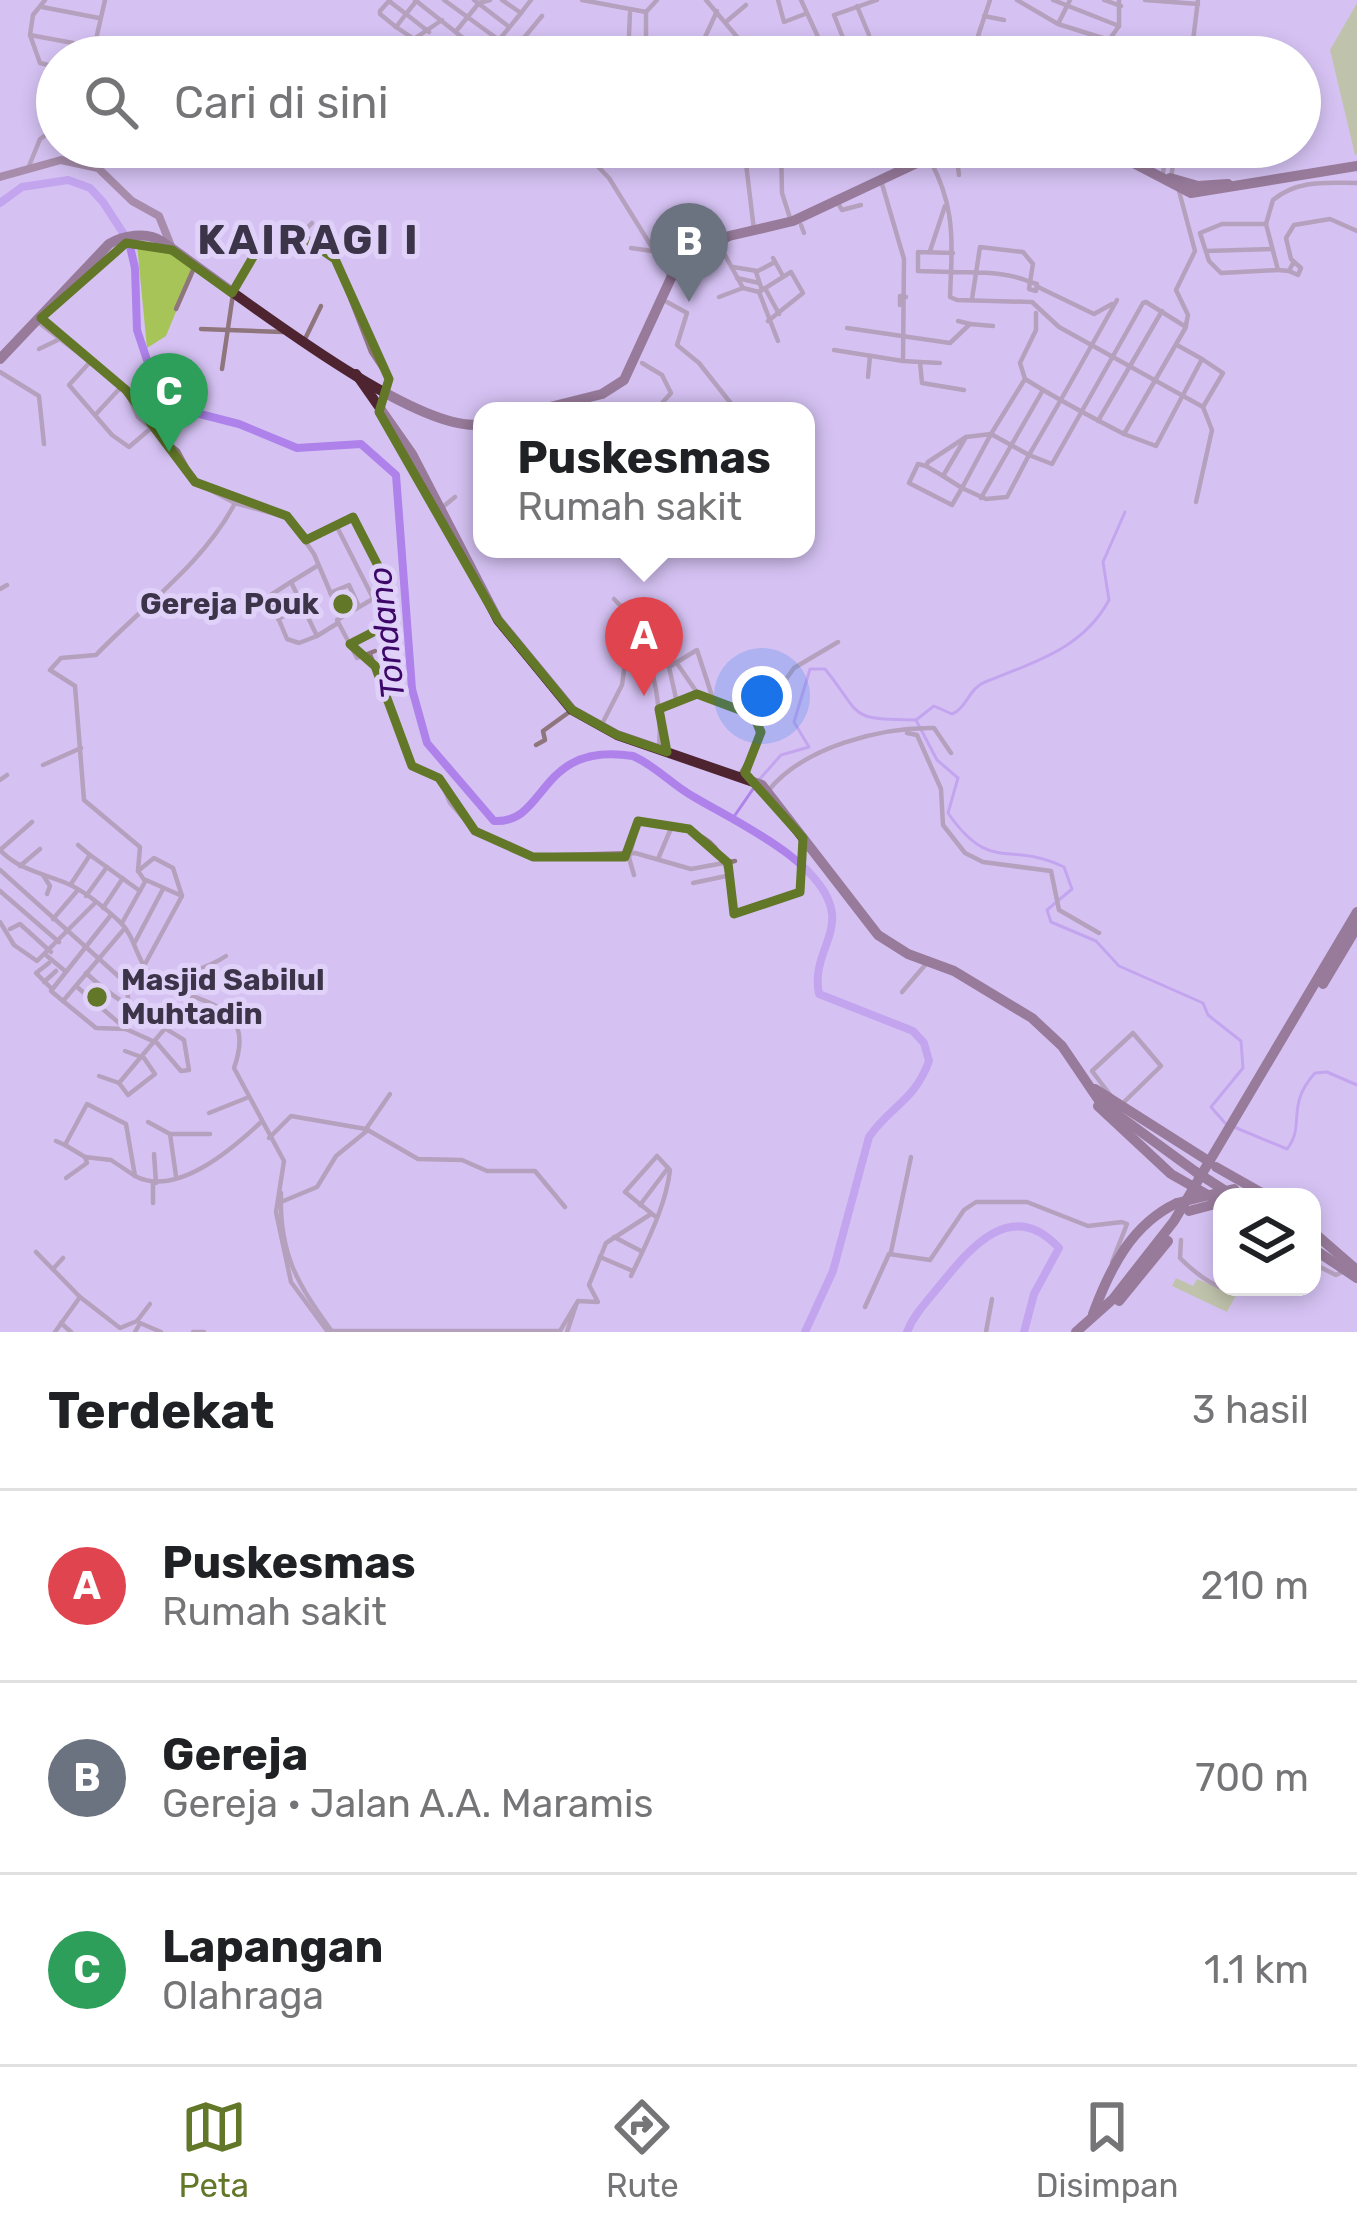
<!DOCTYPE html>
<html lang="id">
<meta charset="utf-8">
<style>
:root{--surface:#fff;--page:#f2f2f2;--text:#202124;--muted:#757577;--line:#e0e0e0;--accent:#627727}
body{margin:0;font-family:Rubik,sans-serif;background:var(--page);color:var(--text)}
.controls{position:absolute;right:36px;bottom:36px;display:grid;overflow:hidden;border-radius:24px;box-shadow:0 6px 18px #0003}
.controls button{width:108px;height:108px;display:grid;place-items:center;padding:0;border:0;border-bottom:3px solid var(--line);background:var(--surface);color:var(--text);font:60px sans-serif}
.you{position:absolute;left:762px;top:696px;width:42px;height:42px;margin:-30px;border:9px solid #fff;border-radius:50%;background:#1a73e8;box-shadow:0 0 0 18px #1a73e833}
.badge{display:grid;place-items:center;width:78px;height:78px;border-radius:50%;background:var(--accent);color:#fff;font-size:39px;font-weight:700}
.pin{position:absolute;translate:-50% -99px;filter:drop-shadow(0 3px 6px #0008)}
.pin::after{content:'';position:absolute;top:63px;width:42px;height:36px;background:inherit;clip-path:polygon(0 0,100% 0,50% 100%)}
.popup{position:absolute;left:473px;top:402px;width:342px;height:156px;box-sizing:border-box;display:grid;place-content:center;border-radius:24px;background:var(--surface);filter:drop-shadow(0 3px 9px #0005);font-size:39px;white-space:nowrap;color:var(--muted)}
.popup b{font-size:45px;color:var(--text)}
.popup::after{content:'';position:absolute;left:50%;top:100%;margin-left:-24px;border:24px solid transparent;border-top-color:var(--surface)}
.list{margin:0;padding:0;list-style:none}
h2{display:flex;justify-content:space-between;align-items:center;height:156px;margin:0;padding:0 48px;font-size:51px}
h2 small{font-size:39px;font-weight:400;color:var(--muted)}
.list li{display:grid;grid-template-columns:78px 1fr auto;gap:36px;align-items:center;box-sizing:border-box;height:192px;padding:0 48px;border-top:3px solid var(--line)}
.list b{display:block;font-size:45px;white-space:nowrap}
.list p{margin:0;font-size:39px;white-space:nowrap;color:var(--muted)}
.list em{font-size:39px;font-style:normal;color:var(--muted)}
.icon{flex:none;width:66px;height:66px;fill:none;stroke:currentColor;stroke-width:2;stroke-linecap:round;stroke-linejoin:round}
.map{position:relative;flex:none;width:1357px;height:1332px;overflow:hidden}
.search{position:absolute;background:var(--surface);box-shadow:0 6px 18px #0003;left:36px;right:36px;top:36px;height:132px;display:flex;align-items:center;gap:30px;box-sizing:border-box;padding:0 42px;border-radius:66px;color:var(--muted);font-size:45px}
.sheet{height:732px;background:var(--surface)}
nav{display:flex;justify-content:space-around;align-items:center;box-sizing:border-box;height:168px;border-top:3px solid var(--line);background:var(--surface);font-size:33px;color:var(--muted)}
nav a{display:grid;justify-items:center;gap:6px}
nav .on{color:var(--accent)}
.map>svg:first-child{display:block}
.green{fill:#a7c458}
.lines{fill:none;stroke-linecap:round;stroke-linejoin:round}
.stream{stroke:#ae82ea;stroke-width:3}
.river{stroke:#ae82ea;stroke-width:8}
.minor{stroke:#8f767c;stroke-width:4.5}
.secondary{stroke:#704d56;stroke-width:8}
.trunk{stroke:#4e2431;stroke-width:10}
.trunk-bridge{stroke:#4e2431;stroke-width:10}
.marked{fill:none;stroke:#627727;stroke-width:9;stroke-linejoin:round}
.poi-dot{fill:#627727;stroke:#e0d1f9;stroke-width:4.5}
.labels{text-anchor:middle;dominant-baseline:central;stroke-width:10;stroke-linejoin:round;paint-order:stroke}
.poi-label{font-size:30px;font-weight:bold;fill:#3c3448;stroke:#e0d1f9;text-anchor:end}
.water-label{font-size:33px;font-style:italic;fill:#3c0767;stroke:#e0d1f9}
.district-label{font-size:42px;font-weight:bold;letter-spacing:3px;fill:#3c3448;stroke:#e0d1f9}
</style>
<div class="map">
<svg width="1357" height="1332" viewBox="0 0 1357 1332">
<rect width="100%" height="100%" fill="#d5c2f3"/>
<!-- green -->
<g class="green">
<path d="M1357 3V154L1355 155 1330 50Z"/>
<path d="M137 244 159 246 194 268 166 336 147 348Z"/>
<path d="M1176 1278 1193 1286 1197 1279 1236 1295 1227 1312 1172 1286Z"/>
</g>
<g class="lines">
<!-- stream -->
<g class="stream">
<path d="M916 720 937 760 958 778 948 813C991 875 1009 840 1064 867L1072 889 1047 910 1051 922 1096 941 1119 966 1203 1003 1208 1015 1241 1041 1243 1068 1211 1107 1225 1123"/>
<path d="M758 781 781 755 809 747 794 722 810 669H825C864 717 845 719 916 720L934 706 952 714C967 708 969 688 985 682 1032 663 1083 649 1109 600L1103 562 1125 512"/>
<path d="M733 818 753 789"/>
<path d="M1234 1127 1287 1149C1306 1125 1285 1106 1315 1073L1327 1072 1357 1085"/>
</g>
<!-- river -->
<g class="river">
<path d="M0 203 22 187 68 180 90 188 103 202 129 242 135 268 137 330 151 372 192 412 239 424 297 448 361 444 396 475 412 689 427 743 494 821C549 824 536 741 633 756 656 766 672 785 694 797 734 821 825 862 832 913 835 940 812 960 819 994L913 1031 924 1043 929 1061C914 1102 891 1105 869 1137L833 1271 805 1332"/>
<path d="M907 1332C914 1314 929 1299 941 1284 971 1247 1012 1197 1059 1248L1034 1294 1024 1332"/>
</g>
<!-- minor -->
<g class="minor">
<path d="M45 0 33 15 30 35 73 43"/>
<path d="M415 0 486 56 499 40 444 0"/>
<path d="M417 0 406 14 429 32"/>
<path d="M474 0 508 26"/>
<path d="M582 0 646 12 657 0"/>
<path d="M706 0 754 57"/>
<path d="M778 0 784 22 805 14"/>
<path d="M801 0 818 37 845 57"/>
<path d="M1017 0 1058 24 1109 40 1119 26V0"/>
<path d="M1053 0 1119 26"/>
<path d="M1104 0 1121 6"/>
<path d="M1145 0 1198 4"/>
<path d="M389 1 406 14 396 27 380 14V11L389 1 390 0"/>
<path d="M857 6 869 35"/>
<path d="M42 7 99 18"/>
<path d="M646 12V57"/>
<path d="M521 13 531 0"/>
<path d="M984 16 1004 20"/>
<path d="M727 21 746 5"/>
<path d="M1059 22 1070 0"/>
<path d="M396 27 414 39 442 20"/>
<path d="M457 30 479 3 490 0"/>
<path d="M30 35 40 63 57 67"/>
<path d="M499 40 521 13 502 0"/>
<path d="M840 53 845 43 834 15 877 0"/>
<path d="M92 57 105 0"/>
<path d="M508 57 542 16"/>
<path d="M628 57 630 13"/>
<path d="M696 57 717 11"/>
<path d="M983 57 978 36 990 0"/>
<path d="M1191 57 1198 0"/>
<path d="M579 147 609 178 671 278"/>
<path d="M744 147 754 230"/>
<path d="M781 147 782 193 790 218"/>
<path d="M915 147 925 157"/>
<path d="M1139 147 1141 161"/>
<path d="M1144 148 1165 151"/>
<path d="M956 152 959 175"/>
<path d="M931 162C951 200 953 230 951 272L918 271V252L953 253"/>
<path d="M29 166 40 139 57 127"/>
<path d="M599 166 607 158 606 147"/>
<path d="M1163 174 1166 147"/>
<path d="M1171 179 1175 147"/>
<path d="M882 184 904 259 903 361 920 362 922 383 964 390"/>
<path d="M1179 191 1195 251 1176 290 1188 315 1186 325"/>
<path d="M839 205 842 210 861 205"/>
<path d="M1266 224H1222L1200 233 1209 261 1221 273 1278 270"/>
<path d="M801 225 804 233"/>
<path d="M293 230 302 233 312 223"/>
<path d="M720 246 743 288"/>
<path d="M631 248 652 251"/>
<path d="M930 251 945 206"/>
<path d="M1206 251 1272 249"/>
<path d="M773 258 783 276"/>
<path d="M1293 263 1289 271 1298 275 1301 268 1291 259 1286 238 1294 225 1330 219 1357 231"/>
<path d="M733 267 757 271"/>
<path d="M1289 271 1278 270 1266 224 1273 200C1298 179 1328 183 1357 183"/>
<path d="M737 278 759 283"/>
<path d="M1030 282 1037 284 1036 291 1029 289Z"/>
<path d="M1038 287 1094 314 1112 304"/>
<path d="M235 288 256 252 288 251 304 238 335 259 371 352 389 379 387 394"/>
<path d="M765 288 779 314"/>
<path d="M762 290 756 272 775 262"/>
<path d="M759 292 791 272 803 293 768 321"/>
<path d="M719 297 743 288 759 292 778 341"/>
<path d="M972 299 980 247 1023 252 1033 264 1030 282C1006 271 978 273 951 272L950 297 957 300 1032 302 1059 327 1203 407 1223 373 1202 359"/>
<path d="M667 302 687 313 677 345 699 363 737 411"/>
<path d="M900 305V296L906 297"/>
<path d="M176 309 194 268"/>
<path d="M958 321 970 324"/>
<path d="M38 322 125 389 138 417 178 451 195 482 235 503 289 518 314 554 340 615"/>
<path d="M847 328 950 343 970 324 993 326"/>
<path d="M201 329 283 332"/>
<path d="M305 339 321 306"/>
<path d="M39 349 62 338"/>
<path d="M834 350 903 361"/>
<path d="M91 361 69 385 112 435 129 447 150 429"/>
<path d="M920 362 940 363"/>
<path d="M642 363 662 375 671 393 655 411"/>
<path d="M222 369 233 294"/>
<path d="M0 372 39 396 44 444"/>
<path d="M868 377 870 356"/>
<path d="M1025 379C1057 399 1091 417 1124 434L1186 327 1146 302 1143 303 1052 464 1029 455C1059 404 1088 352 1117 300"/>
<path d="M97 413 122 386"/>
<path d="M1098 421 1162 311"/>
<path d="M1124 434 1156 446 1202 359 1177 345"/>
<path d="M926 466 918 464 909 483 952 505 962 488 943 476 966 437 991 434 962 488 986 499 1007 497 1029 455 991 434 1025 379 1020 363 1036 330V313"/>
<path d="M943 476 926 466 928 462 966 437"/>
<path d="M981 498 1043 390"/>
<path d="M1196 502 1212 430 1203 407"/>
<path d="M444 506 455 497"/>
<path d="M336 525 374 600"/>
<path d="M306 540 356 519 388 590 337 620 357 658 375 651"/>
<path d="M317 566 291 582 317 636 338 623"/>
<path d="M291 582 269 596 287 639 299 643 317 636"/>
<path d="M0 589 7 585"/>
<path d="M330 593 349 585 358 605"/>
<path d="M614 599C650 634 663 701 659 750"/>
<path d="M278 619 300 608"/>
<path d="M350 644 390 625 379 601"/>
<path d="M370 654 412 766 441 781 450 803 475 831 527 856 635 853 691 869 735 861"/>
<path d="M644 656 672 642"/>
<path d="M676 662 696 691"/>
<path d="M677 703 669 667 697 650 712 696"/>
<path d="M745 708 758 693 784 682 794 668 838 642"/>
<path d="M659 709 697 694 753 715 760 740 740 775"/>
<path d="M602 724 622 685 625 663"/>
<path d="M907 733 917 735 941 789 943 825 965 853 983 862 1051 871 1059 910 1099 933"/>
<path d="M536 745 545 740 543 731 572 710"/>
<path d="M43 765 81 748"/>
<path d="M0 780 7 775"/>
<path d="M768 791C803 747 881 727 934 728L951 753"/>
<path d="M78 845 90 855"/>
<path d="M0 850C19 870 42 873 66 883 85 891 105 908 120 922 136 937 136 963 154 977 189 1006 260 996 234 1068L284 1161 276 1212 291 1282 328 1332"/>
<path d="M0 850 32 822"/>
<path d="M658 859 672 826"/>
<path d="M20 866 40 849"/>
<path d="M0 870 126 983 130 1011"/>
<path d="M138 871 154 858 173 868 182 896 145 964"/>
<path d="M43 875 50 886 47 894"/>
<path d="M634 875 629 858 638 823C706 827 730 841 732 911L739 914 800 892 802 843"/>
<path d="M145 881 138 871 140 847 84 800 75 686 50 670 61 658 96 655C143 606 204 563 235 503"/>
<path d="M693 883 731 875"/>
<path d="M71 884 90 855 140 891"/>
<path d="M0 891 59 942"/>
<path d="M86 896 107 867"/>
<path d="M103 908 123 878"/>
<path d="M111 915 51 991 63 1001 125 928"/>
<path d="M53 919 77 891"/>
<path d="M0 922 14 945 37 961 94 904"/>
<path d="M122 923 146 880 182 896"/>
<path d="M10 929 20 924 51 952"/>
<path d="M135 942 163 889"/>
<path d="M47 956 64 970"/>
<path d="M49 963 36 973 50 987"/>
<path d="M44 982 56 971"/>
<path d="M165 984C186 970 202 972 226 956"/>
<path d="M76 986 126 1029 134 1013"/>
<path d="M902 992 926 964"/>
<path d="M63 1001 96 1028 126 1029 157 1043 181 1071 189 1070 184 1040C149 1018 117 1002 86 973"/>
<path d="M99 1076 119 1083 128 1095 155 1074 144 1058 125 1051"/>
<path d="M119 1083 194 994"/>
<path d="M1111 1096 1092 1071 1133 1033 1161 1066 1124 1102"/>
<path d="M209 1113 249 1097"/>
<path d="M148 1122 170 1134H210"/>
<path d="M366 1129 390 1094"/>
<path d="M170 1134 176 1176"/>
<path d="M269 1138 291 1116 366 1129 418 1159 462 1160 487 1171H535L565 1207"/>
<path d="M56 1141 65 1145 87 1104 126 1124 135 1176C176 1198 232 1149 260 1123"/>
<path d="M65 1145 85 1157"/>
<path d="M154 1154 156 1183"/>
<path d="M66 1178 87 1163 85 1157 111 1160 135 1176"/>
<path d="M281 1193C279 1254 297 1283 331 1330"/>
<path d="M281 1202 317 1187 336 1156 368 1130"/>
<path d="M153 1203V1183"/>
<path d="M640 1205 668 1168"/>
<path d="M614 1237 641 1251"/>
<path d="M1181 1240 1180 1258C1204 1282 1236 1304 1270 1287"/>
<path d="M36 1252 80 1297 55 1332"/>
<path d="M891 1252 911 1157"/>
<path d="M600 1257 633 1271"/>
<path d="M1312 1263 1336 1275 1342 1272"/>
<path d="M53 1269 63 1258"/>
<path d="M631 1276C646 1244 666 1206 670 1170L657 1156 625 1192 656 1217"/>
<path d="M80 1297 120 1328 137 1321 150 1304"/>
<path d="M865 1307 889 1254 930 1260 964 1210 976 1202H1027L1088 1226 1122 1222 1127 1224 1112 1262"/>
<path d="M61 1323 71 1332"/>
<path d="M332 1331H560L578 1301 598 1302 589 1285 606 1243 651 1214"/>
<path d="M135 1332 140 1323 161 1332"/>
<path d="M193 1332H204"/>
<path d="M567 1332 576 1305"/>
<path d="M986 1332 992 1299"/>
</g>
<!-- secondary -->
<path class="secondary" d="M0 177 61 160 98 168 132 201 159 216 173 251"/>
<!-- trunk -->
<g class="trunk">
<path d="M1103 147 1191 193 1357 166"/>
<path d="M944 156 969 147"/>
<path d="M1170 178 1198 186 1228 184"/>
<path d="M0 359 109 244C122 236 147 231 161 241 222 282 415 437 482 424"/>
<path d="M356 374 412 454 498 620 572 710 617 735 762 785 878 935 908 954 954 971 1032 1018 1062 1046 1100 1102 1196 1172"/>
<path d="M534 411 602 394 624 380 671 278 690 255 729 236 793 221 951 147"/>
<path d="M1323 984 1357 927"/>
<path d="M1095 1089 1210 1162"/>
<path d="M1098 1106 1171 1174 1222 1203"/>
<path d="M1216 1167 1269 1197"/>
<path d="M1189 1211 1219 1203"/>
<path d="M1312 1231 1357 1270"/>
<path d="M1312 1248 1357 1278"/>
<path d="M1119 1301 1168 1241"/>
<path d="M1093 1314C1110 1268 1132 1224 1177 1203"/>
<path d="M1076 1332 1113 1299 1174 1221 1357 912"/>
</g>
<!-- trunk-bridge -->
<g class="trunk-bridge">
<path d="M1196 1172 1235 1197"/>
<path d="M1177 1203 1234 1189"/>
</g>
</g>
<!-- marked area -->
<path d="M0 0H1357V1332H0ZM304 238 335 259 389 379 379 412 498 620 572 710 617 735 667 752 659 709 697 694 753 715 761 732 745 773 803 838 800 892 734 914 728 863 689 829 638 821 625 857H533L475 831 439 778 412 766 375 666 350 644 391 623 378 598 392 593 353 517 306 540 287 516 195 482 126 390 41 318 126 243 172 250 232 293 256 252 295 250Z" fill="#d5c2f3" fill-opacity=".55" fill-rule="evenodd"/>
<path class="marked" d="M304 238 335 259 389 379 379 412 498 620 572 710 617 735 667 752 659 709 697 694 753 715 761 732 745 773 803 838 800 892 734 914 728 863 689 829 638 821 625 857H533L475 831 439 778 412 766 375 666 350 644 391 623 378 598 392 593 353 517 306 540 287 516 195 482 126 390 41 318 126 243 172 250 232 293 256 252 295 250Z"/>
<!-- markers -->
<g class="poi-dot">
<circle cx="343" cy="604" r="12"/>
<circle cx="97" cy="997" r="12"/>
</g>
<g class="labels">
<!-- poi labels -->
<g class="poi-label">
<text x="319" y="604">Gereja Pouk</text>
<text x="121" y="980" text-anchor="start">Masjid Sabilul<tspan x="121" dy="34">Muhtadin</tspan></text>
</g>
<!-- water labels -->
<g class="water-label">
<text transform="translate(386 633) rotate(-96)">Tondano</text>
</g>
<!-- district labels -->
<g class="district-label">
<text x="309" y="240">KAIRAGI I</text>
</g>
</g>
</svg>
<div class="controls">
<button><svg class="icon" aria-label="layers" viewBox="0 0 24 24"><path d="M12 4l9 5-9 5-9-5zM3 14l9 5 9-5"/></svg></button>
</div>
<div class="you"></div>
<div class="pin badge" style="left:644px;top:696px;background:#e0444e">A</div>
<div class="popup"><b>Puskesmas</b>Rumah sakit</div>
<div class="pin badge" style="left:689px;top:302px;background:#6b7280">B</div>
<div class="pin badge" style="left:169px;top:452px;background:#2e9e5b">C</div>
<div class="search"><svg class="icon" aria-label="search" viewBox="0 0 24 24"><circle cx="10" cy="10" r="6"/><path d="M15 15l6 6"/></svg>Cari di sini</div>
</div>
<section class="sheet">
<h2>Terdekat<small>3 hasil</small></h2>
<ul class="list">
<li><span class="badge" style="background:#e0444e">A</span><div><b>Puskesmas</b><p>Rumah sakit</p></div><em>210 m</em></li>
<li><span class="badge" style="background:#6b7280">B</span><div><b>Gereja</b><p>Gereja · Jalan A.A. Maramis</p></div><em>700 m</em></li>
<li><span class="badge" style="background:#2e9e5b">C</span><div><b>Lapangan</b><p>Olahraga</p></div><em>1.1 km</em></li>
</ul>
</section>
<nav>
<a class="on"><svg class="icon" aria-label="map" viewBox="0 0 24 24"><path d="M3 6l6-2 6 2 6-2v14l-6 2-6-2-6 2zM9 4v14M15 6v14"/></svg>Peta</a>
<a><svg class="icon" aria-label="directions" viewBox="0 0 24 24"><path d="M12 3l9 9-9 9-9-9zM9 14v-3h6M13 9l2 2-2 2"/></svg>Rute</a>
<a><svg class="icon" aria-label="saved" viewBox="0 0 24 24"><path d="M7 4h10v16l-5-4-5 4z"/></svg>Disimpan</a>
</nav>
